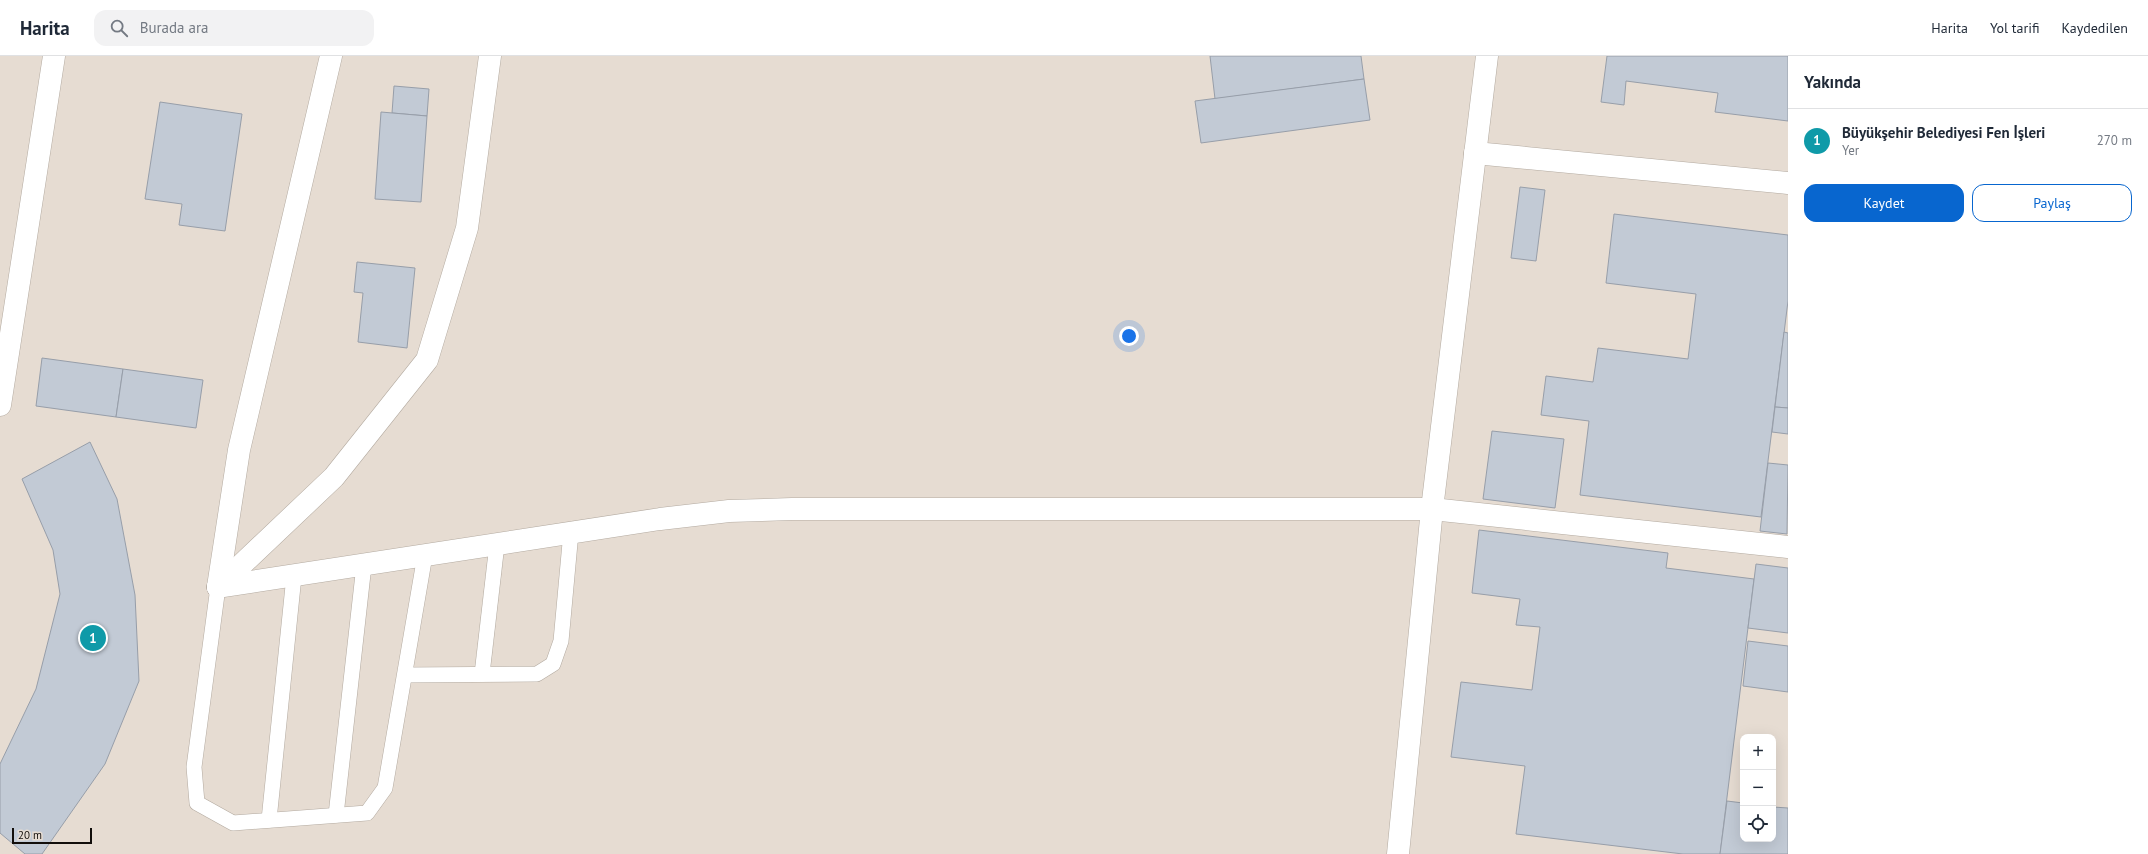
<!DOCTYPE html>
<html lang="tr">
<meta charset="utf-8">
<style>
:root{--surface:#fff;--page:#f2f2f3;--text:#1f2937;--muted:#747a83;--line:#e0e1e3;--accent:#0866cf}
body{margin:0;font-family:"PT Sans",sans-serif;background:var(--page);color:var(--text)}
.controls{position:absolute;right:12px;bottom:12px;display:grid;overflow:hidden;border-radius:8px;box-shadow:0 4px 16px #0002}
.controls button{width:36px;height:36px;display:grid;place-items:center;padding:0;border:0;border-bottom:1px solid var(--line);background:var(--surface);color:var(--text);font:20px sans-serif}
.scale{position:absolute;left:12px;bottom:10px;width:80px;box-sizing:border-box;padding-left:4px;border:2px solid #120e0b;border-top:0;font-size:11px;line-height:14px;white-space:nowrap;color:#120e0b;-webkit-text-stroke:3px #e6dcd2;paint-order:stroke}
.you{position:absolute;left:1129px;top:280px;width:14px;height:14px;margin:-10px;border:3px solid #fff;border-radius:50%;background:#1a73e8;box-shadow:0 0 0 6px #1a73e833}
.badge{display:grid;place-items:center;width:26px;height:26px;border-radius:50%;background:var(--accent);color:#fff;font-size:13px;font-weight:700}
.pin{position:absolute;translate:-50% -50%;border:2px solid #fff;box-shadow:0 1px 4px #0006}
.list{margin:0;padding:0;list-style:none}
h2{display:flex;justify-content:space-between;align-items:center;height:52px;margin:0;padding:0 16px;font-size:17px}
h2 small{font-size:13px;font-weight:400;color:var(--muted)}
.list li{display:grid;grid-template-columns:26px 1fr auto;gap:12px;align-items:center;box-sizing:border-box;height:64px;padding:0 16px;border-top:1px solid var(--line)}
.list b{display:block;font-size:15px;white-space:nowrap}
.list p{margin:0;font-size:13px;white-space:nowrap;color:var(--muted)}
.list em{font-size:13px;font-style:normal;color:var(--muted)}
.actions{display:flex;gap:8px;padding:12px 16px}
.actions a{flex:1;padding:9px 0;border:1px solid var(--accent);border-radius:12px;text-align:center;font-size:14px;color:var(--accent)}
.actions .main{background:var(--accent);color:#fff}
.icon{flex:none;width:22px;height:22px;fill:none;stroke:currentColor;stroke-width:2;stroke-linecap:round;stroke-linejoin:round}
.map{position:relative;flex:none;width:1788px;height:798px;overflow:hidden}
header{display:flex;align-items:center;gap:24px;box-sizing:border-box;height:56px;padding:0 20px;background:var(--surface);border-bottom:1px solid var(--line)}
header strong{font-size:19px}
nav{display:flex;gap:22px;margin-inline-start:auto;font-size:14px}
.search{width:280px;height:36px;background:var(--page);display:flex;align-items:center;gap:10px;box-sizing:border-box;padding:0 14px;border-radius:12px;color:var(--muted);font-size:15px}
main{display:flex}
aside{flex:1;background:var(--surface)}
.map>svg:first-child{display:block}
.building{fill:#c2cad5;stroke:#979ea9}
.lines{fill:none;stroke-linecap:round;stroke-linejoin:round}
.lane-casing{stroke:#b3aaa0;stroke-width:16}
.street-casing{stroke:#b3aaa0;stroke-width:23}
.lane{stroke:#fff;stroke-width:15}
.street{stroke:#fff;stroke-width:22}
</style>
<header>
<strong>Harita</strong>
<div class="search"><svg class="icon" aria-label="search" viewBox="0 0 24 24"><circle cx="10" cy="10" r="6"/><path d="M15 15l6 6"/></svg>Burada ara</div>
<nav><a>Harita</a><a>Yol tarifi</a><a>Kaydedilen</a></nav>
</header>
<main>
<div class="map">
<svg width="1788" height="798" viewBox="0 0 1788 798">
<rect width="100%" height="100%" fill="#e6dcd2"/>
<!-- building -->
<g class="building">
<path d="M1210 0H1361L1364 23 1215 43Z"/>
<path d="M1607 0H1788V65L1715 56 1718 37 1626 25 1624 49 1601 46Z"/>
<path d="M1364 23 1370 64 1201 87 1195 45Z"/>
<path d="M394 30 429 33 427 60 392 57Z"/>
<path d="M160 46 242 58 225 175 179 169 182 148 145 143Z"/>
<path d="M381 56 427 60 421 146 375 143Z"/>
<path d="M1520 131 1545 134 1536 205 1511 202Z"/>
<path d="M1614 158 1788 179V245L1761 461 1580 439 1589 365 1541 359 1546 320 1593 326 1598 292 1688 303 1696 238 1606 227Z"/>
<path d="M357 206 415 212 407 292 358 286 363 237 354 236Z"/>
<path d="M1784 276 1788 277V352L1775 351Z"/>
<path d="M42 302 123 313 116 361 36 350Z"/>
<path d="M123 313 203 324 196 372 116 361Z"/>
<path d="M1775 351 1788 352V378L1772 376Z"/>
<path d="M1492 375 1564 383 1555 452 1483 443Z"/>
<path d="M90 386 117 443 135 539 139 625 105 708 42 798H25L0 777V708L36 633 60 538 53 494 22 423Z"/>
<path d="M1768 407 1788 409 1787 478 1760 475Z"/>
<path d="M1479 474 1668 497 1666 512 1754 523 1720 798H1683L1516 778 1525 710 1451 701 1461 626 1532 634 1540 571 1516 569 1520 543 1472 537Z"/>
<path d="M1756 508 1788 512V577L1748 572Z"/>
<path d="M1748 585 1788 590V636L1743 630Z"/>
<path d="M1727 745 1743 747V783H1773V751L1788 752V798H1720Z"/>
</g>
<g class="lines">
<!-- lane casing -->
<g class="lane-casing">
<g id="lane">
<path d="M218 531 194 711 197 747 233 767 367 757 385 732 425 499"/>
<path d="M482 618 497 488"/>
<path d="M405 619 537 618 553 608 561 585 571 476"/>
<path d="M336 759 364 509"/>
<path d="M269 764 294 520"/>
</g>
</g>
<!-- street casing -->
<g class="street-casing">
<g id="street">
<path d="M1475 97 1788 127"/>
<path d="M0 349 54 0"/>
<path d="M218 531 660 463 729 455 792 453H1432L1788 491"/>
<path d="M218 531 334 421 427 304 467 172 490 0"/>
<path d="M218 531 239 394 331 0"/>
<path d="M1398 798 1432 453 1487 0"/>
</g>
</g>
<!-- lane -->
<use href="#lane" class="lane"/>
<!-- street -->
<use href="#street" class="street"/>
</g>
</svg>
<div class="controls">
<button>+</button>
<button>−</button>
<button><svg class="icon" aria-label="locate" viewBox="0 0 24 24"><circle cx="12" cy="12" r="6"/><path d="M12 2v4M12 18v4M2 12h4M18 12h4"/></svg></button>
</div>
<div class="scale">20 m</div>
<div class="you"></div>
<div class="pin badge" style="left:93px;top:582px;background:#0f9aa8">1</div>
</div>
<aside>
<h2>Yakında<small></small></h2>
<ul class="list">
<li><span class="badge" style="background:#0f9aa8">1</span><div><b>Büyükşehir Belediyesi Fen İşleri</b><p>Yer</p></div><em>270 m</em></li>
</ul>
<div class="actions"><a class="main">Kaydet</a><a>Paylaş</a></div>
</aside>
</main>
